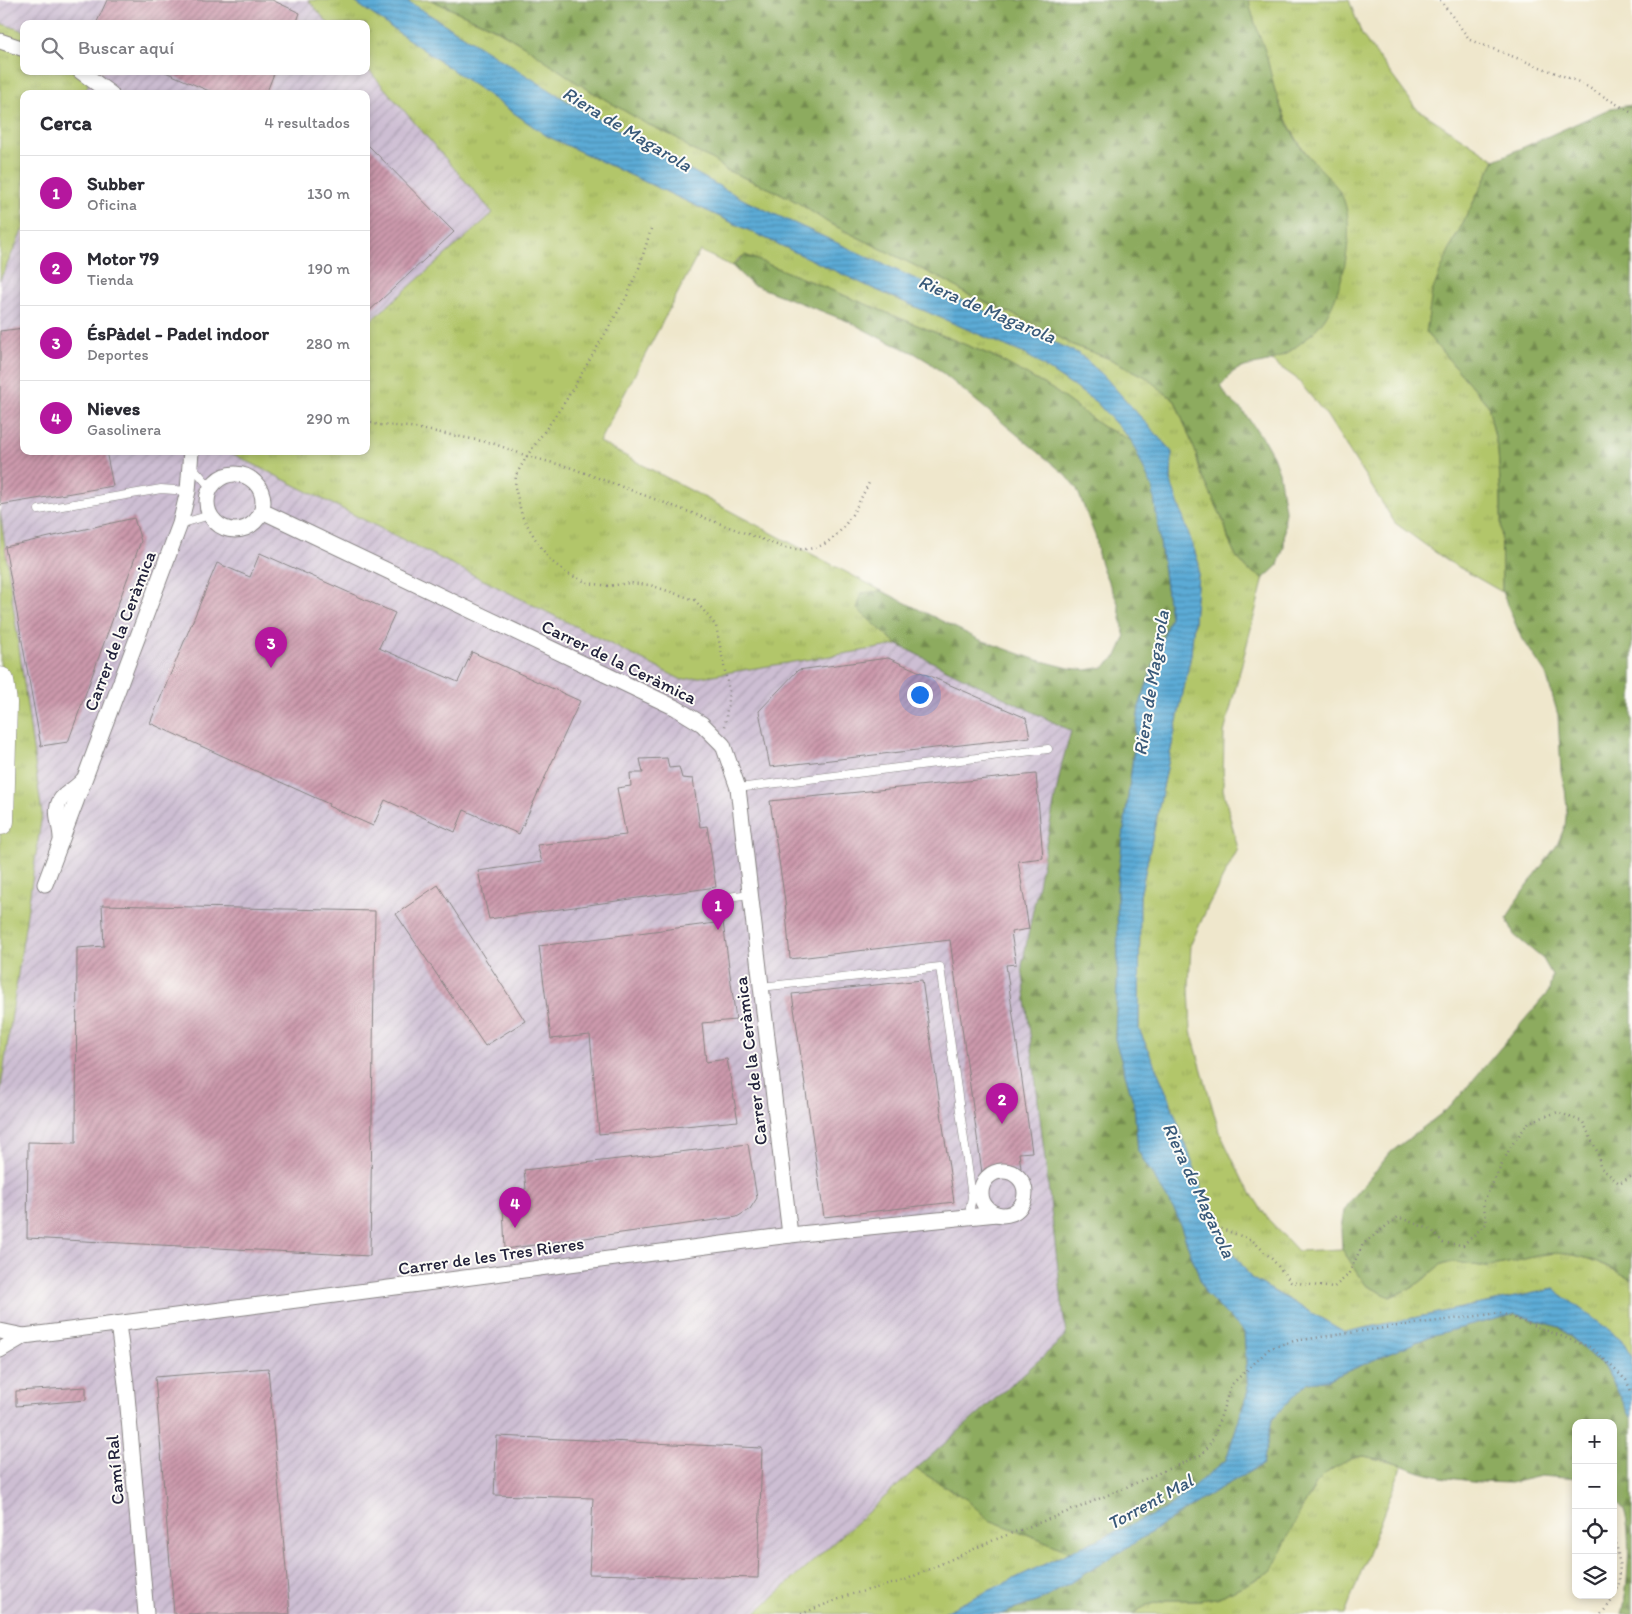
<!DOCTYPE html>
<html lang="es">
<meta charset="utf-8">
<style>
:root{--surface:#fff;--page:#f2f2f3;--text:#2b2b33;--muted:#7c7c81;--line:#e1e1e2;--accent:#b5179e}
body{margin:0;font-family:Itim,sans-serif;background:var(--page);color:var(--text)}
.controls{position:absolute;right:15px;bottom:15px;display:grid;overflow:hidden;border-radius:10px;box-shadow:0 2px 8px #0003}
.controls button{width:45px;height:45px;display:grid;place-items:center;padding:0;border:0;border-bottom:1px solid var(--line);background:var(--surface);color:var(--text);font:25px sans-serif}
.you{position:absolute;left:919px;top:694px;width:18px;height:18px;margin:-12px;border:4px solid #fff;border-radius:50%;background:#1a73e8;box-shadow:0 0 0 8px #1a73e833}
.badge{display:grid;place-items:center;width:32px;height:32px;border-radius:50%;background:var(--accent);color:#fff;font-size:16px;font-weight:700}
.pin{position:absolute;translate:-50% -41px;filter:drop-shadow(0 1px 2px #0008)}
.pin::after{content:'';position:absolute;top:26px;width:18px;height:15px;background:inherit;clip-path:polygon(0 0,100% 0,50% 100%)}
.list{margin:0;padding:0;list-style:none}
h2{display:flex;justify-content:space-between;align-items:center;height:65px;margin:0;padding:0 20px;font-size:21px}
h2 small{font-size:16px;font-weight:400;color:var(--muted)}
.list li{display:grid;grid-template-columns:32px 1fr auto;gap:15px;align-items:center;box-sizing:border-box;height:75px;padding:0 20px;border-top:1px solid var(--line)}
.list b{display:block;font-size:19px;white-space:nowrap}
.list p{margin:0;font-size:16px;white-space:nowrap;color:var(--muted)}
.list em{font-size:16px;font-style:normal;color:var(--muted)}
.icon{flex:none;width:28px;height:28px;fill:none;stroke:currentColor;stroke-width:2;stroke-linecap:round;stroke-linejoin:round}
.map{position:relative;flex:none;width:1632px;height:1614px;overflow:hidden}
.search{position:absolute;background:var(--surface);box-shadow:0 2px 8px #0003;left:20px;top:20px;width:350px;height:55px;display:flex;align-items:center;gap:12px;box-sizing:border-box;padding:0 18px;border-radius:10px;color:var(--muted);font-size:19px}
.panel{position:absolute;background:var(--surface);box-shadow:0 2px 8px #0003;left:20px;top:90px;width:350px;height:365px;border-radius:10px}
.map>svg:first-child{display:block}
.industrial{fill:url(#industrial-furrows)}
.grass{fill:url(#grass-tufts);stroke:#6a7452}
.forest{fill:url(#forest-firs);stroke:#58664c}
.water{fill:url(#water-rules);stroke:#3f6688}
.building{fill:url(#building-hatch)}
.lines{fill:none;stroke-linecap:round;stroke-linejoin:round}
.lane-casing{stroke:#888484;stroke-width:9}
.street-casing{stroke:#888484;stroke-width:17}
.highway-casing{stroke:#888484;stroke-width:29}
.path{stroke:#888484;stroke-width:2.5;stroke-dasharray:1 4;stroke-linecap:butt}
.lane{stroke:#fff;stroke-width:8}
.street{stroke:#fff;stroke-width:15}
.highway{stroke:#fff;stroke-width:28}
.labels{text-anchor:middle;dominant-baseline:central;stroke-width:4;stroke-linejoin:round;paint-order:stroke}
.street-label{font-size:18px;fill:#22223b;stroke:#fdfcf7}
.water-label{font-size:19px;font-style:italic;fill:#395979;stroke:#fdfcf7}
</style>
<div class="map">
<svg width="1632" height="1614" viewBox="0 0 1632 1614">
<defs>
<pattern id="industrial-furrows" width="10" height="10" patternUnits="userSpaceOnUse" patternTransform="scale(1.25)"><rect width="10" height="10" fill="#cdbed3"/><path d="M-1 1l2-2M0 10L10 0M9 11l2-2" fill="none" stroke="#b0a3b6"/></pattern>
<pattern id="grass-tufts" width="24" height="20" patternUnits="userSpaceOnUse" patternTransform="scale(1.25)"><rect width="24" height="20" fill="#b2c66a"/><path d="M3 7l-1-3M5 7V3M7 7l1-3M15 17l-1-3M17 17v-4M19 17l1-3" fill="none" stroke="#99aa5d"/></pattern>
<pattern id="forest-firs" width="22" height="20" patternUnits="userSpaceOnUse" patternTransform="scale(1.25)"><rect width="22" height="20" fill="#8dab5e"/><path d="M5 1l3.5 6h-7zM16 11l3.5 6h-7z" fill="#738b4f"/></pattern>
<pattern id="water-rules" width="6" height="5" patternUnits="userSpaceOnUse" patternTransform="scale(1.25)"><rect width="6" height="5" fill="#5cabd6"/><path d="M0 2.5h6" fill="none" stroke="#4c8baf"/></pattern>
<pattern id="building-hatch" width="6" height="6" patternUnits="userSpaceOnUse" patternTransform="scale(1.25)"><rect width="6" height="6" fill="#cc99ac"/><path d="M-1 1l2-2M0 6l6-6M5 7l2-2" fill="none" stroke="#a57c8d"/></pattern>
</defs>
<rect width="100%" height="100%" fill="#fdfcf7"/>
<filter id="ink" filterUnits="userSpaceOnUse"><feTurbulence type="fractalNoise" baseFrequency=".02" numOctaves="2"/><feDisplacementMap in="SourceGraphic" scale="10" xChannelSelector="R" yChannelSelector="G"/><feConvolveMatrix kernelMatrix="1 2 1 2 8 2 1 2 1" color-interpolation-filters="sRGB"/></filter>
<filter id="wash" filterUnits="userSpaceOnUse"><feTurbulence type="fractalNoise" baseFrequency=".0096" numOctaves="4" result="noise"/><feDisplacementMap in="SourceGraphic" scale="20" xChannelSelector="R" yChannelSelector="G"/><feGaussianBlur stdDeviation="1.12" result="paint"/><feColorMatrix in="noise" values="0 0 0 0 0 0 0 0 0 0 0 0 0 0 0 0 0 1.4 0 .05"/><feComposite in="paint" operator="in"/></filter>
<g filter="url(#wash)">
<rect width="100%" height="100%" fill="#efe7cc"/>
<!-- industrial -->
<g class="industrial">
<path d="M0 0H308L329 24H24V31L0 23Z"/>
<path d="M366 67 493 213 366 325V94H84L94 71H366Z"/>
<path d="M24 227V451H227L682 680 898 645 1071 731 1062 763 1022 966 1066 1336 753 1614H0V1094L42 814 0 511V280Z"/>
</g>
<!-- grass -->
<g class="grass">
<path d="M308 0H352L547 136 874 289 1027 355 1096 402 1131 440 1103 427 1052 389 993 356 745 255 738 259 732 266 700 251 599 442 882 591 862 593 886 634 898 645 682 680 227 451H366V325L493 213 366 67V24H329Z"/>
<path d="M406 0H431L493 28 529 49 579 84 645 123 677 138 692 150 712 159 726 170 780 193 797 202 827 222 948 282 965 293 1037 325 1073 345 1110 359 1144 376 1175 401 1196 453 1200 471 1224 522 1229 541 1236 556 1248 570 1264 578 1224 733 1223 789 1238 849 1209 904 1191 944 1189 986 1191 1031 1219 1131 1243 1181 1268 1219 1298 1251 1342 1249 1366 1285 1390 1297C1402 1292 1414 1287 1424 1279 1431 1274 1436 1266 1445 1263 1457 1259 1473 1267 1486 1266 1506 1265 1526 1258 1546 1254 1576 1250 1608 1265 1632 1280V1358L1621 1339 1554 1289 1345 1332 1251 1278 1216 1227 1168 1096 1139 1029 1140 896 1191 655 1199 564 1171 482 1172 452 1103 375 1079 354 748 202 580 109Z"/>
<path d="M1249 0H1349L1362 35 1416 108 1495 160 1450 248 1426 333 1488 405 1498 451 1501 498 1502 592 1446 560 1395 523 1327 416 1296 378 1271 361 1288 353 1314 332 1330 180C1302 153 1287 126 1274 89 1271 78 1269 66 1266 55 1260 36 1252 20 1249 0Z"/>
<path d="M0 23 24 31V71H94L84 94H24V227L0 280Z"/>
<path d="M0 511 42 814 0 1094Z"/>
<path d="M1364 1456 1402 1465 1345 1614H1132L1147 1605 1167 1600H1199L1217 1598 1263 1576 1316 1484C1328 1470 1345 1458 1364 1456Z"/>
<path d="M916 1469 966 1499 989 1520 1037 1538 1070 1552 940 1614H754Z"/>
</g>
<!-- forest -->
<g class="forest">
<path d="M431 0H1249C1252 19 1260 35 1266 54 1269 65 1271 76 1274 87 1279 104 1287 124 1296 139 1308 161 1330 174 1341 194 1358 224 1343 291 1325 318 1314 334 1291 353 1273 360 1261 365 1243 365 1233 372 1229 376 1225 382 1221 386L1228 398 1242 410 1264 440 1273 456 1279 472 1285 510 1284 547 1278 565 1264 578 1248 570 1236 556 1229 541 1224 522 1200 471 1196 453 1175 401 1144 376 1110 359 1073 345 1037 325 965 293 948 282 827 222 797 202 780 193 726 170 712 159 692 150 677 138 645 123 579 84 529 49 494 28Z"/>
<path d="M1632 105V1280C1608 1265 1576 1250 1546 1254 1526 1258 1506 1265 1486 1266 1473 1267 1457 1259 1445 1263 1436 1266 1431 1274 1424 1279 1414 1287 1402 1292 1390 1297L1366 1285 1342 1249 1341 1229 1344 1211 1349 1203 1391 1152 1450 1107 1549 991 1552 975 1543 959 1514 935 1507 919 1516 901 1557 845 1565 826 1567 807 1565 789 1561 772 1558 715 1546 674 1520 635 1502 592 1501 498 1498 451 1488 405 1426 333 1432 292 1450 248 1495 160 1611 108Z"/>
<path d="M745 255 993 356 1052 389 1103 427 1131 440 1153 489 1170 617 1139 707 1117 887 1118 962 1115 1039 1134 1104 1138 1151 1176 1213 1205 1293 1244 1332 1248 1391 1226 1460 1164 1510 1070 1552 1037 1538 989 1520 966 1499 916 1469 1066 1336 1022 966 1062 763 1071 731 898 645 857 609 862 593 882 591 978 639 1034 659 1069 668 1086 670 1104 667 1117 656 1125 638 1118 603 1103 570 1098 554 1096 538 1077 489 1066 475 929 362 914 353 880 338 850 322 751 284 732 266Z"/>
<path d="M1515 1314 1559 1327 1605 1367 1632 1419V1614H1621C1628 1593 1632 1531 1624 1510 1622 1506 1617 1503 1613 1499V1423H1576V1479L1541 1476 1511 1483 1480 1482 1440 1477 1420 1472 1392 1462 1364 1456 1355 1457 1330 1470 1316 1484 1300 1512 1272 1570 1253 1581 1217 1598 1199 1600H1167L1147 1605 1132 1614H1001L1044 1599 1142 1538 1217 1490 1263 1464 1272 1419 1308 1382 1329 1379 1433 1335Z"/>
</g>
<!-- water -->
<path class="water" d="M352 0H406L580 109 748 202 1079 354 1103 375 1172 452 1171 482 1199 564 1191 655 1140 896 1139 1029 1168 1096 1216 1227 1251 1278 1345 1332 1554 1289 1621 1339 1632 1358V1419L1605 1367 1560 1327 1515 1314 1433 1335 1329 1379 1308 1382 1272 1419 1263 1464 1217 1490 1142 1538 1044 1599 1001 1614H940L1070 1552 1164 1510 1226 1460 1248 1391 1244 1332 1205 1293 1176 1213 1138 1151 1134 1104 1115 1039 1118 962 1117 887 1139 707 1170 617 1153 489 1131 440 1096 402 1027 355 874 289 547 136Z"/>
<g id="blocks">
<!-- building -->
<g class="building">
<path d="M107 0H272L300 13 296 24H96Z"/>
<path d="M163 71H275L266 94H216Z"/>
<path d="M366 143 454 232 366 314Z"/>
<path d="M24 328V451H106L113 486 0 505V331Z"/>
<path d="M134 518 141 541 68 742 41 746 5 547Z"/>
<path d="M260 553 395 613 379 648 458 682 472 652 580 701 519 834 464 810 455 832 385 800 373 826 328 806 329 804 150 723 217 563 250 577Z"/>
<path d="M888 658 1026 718 1030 737 770 767 759 711 798 670Z"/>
<path d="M667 758 669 768 679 767 682 778 693 779 700 827 707 826 716 887 489 919 478 871 542 862 537 845 626 835 617 788 631 786 630 773H643L640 759Z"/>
<path d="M1036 774 1043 858 1018 861 1029 929 1011 932 1016 964 1006 965 1032 1152 1019 1153 1021 1168 982 1173 950 940 790 959 785 901 770 801Z"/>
<path d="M438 885 525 1021 485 1046 396 914Z"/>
<path d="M102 905 375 911 370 1256 27 1238 28 1142 76 1143 77 948 104 946Z"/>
<path d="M723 922 736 1020 702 1023 706 1062 727 1059 738 1121 599 1134 590 1035 551 1039 539 946Z"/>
<path d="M922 980 954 1202 824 1217 792 994Z"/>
<path d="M748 1144 757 1198 750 1209 737 1217 505 1249 503 1207 514 1191 526 1189 524 1170Z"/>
<path d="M268 1368 290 1614H174L155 1377Z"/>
<path d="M86 1387V1400L16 1406V1391Z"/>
<path d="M497 1436 762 1448 758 1578 589 1574 593 1498 494 1495Z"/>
</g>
</g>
</g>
<g filter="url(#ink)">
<use href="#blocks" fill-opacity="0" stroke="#888484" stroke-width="1"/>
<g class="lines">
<!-- lane casing -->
<g class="lane-casing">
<g id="lane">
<path d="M192 466 210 487"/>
<path d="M39 510 161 489 188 491"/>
<path d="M180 524 210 515"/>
<path d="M738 788 1048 749"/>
<path d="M728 897 750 894"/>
<path d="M761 987 940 967 972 1197 970 1208"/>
</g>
</g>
<!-- street casing -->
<g class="street-casing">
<g id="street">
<path d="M0 41 24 49"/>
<path d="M80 71 111 94"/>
<circle cx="235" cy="502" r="28"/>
<path d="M262 511 676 708 702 724 723 745 738 788 790 1235"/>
<path d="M61 838C61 824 51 807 64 796 71 790 77 787 83 780"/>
<path d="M45 884 180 524 188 491 191 451"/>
<circle cx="1003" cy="1193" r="22"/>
<path d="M118 1324 126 1384 146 1614"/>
<path d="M0 1331 24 1336 790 1235 997 1214"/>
<path d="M0 1350 24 1336"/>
</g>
</g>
<!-- highway casing -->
<g class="highway-casing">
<path id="highway" d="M0 681 3 703 0 821"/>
</g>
<!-- path -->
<g class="path">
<path d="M1440 0 1470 40 1579 82 1632 113"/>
<path d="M651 229 639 268 626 298 565 402 527 456 516 475 515 487 522 516 536 540 550 560 568 574 588 583 608 586 630 583 650 585 695 600 716 626 729 691 725 727"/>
<path d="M366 421 379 425 410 427 492 443 527 456 569 467 785 548C791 548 798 550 804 549 839 549 855 509 869 483"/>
<path d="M1216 1227 1252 1240 1273 1260 1291 1282 1333 1288 1348 1275 1363 1244 1398 1217 1432 1230 1443 1243 1463 1245 1487 1223 1483 1203 1511 1146 1529 1122 1558 1112 1583 1122 1598 1153 1600 1167 1619 1183 1632 1176"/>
<path d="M801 1614 849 1595 903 1581 994 1540 1080 1507 1203 1454 1214 1437 1231 1385 1270 1348 1294 1341 1398 1326 1501 1313 1592 1348 1626 1380 1632 1393"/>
<path d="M1601 1614C1608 1606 1615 1598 1618 1587 1623 1571 1616 1544 1613 1528"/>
</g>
<!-- lane -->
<use href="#lane" class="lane"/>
<!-- street -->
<use href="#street" class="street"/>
<!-- highway -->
<use href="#highway" class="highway"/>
</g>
</g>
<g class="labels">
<!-- street labels -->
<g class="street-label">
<text transform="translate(120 631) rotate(-69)">Carrer de la Ceràmica</text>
<text transform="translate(619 662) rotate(26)">Carrer de la Ceràmica</text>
<text transform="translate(751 1061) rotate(-97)">Carrer de la Ceràmica</text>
<text transform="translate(491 1256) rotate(-8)">Carrer de les Tres Rieres</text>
<text transform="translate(115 1470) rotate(-95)">Camí Ral</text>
</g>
<!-- water labels -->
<g class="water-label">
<text transform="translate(627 129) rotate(31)">Riera de Magarola</text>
<text transform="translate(987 309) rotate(23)">Riera de Magarola</text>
<text transform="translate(1151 683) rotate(-81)">Riera de Magarola</text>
<text transform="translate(1199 1190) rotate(65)">Riera de Magarola</text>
<text transform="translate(1150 1502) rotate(-29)">Torrent Mal</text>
</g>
</g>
</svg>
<div class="controls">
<button>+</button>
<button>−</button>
<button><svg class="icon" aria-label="locate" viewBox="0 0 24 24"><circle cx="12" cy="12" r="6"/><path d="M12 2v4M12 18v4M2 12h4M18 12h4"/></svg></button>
<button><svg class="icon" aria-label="layers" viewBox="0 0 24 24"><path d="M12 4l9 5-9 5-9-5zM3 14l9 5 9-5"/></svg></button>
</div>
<div class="you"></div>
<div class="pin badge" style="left:718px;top:930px">1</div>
<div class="pin badge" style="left:1002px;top:1124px">2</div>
<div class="pin badge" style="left:271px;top:668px">3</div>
<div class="pin badge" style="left:515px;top:1228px">4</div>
<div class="search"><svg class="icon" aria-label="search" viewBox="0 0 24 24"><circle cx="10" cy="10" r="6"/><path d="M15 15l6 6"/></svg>Buscar aquí</div>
<section class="panel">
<h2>Cerca<small>4 resultados</small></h2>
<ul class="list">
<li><span class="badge">1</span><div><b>Subber</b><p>Oficina</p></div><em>130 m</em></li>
<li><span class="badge">2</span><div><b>Motor 79</b><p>Tienda</p></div><em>190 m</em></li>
<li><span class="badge">3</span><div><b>ÉsPàdel - Padel indoor</b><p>Deportes</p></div><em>280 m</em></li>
<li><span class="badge">4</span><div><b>Nieves</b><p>Gasolinera</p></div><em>290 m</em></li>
</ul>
</section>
</div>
